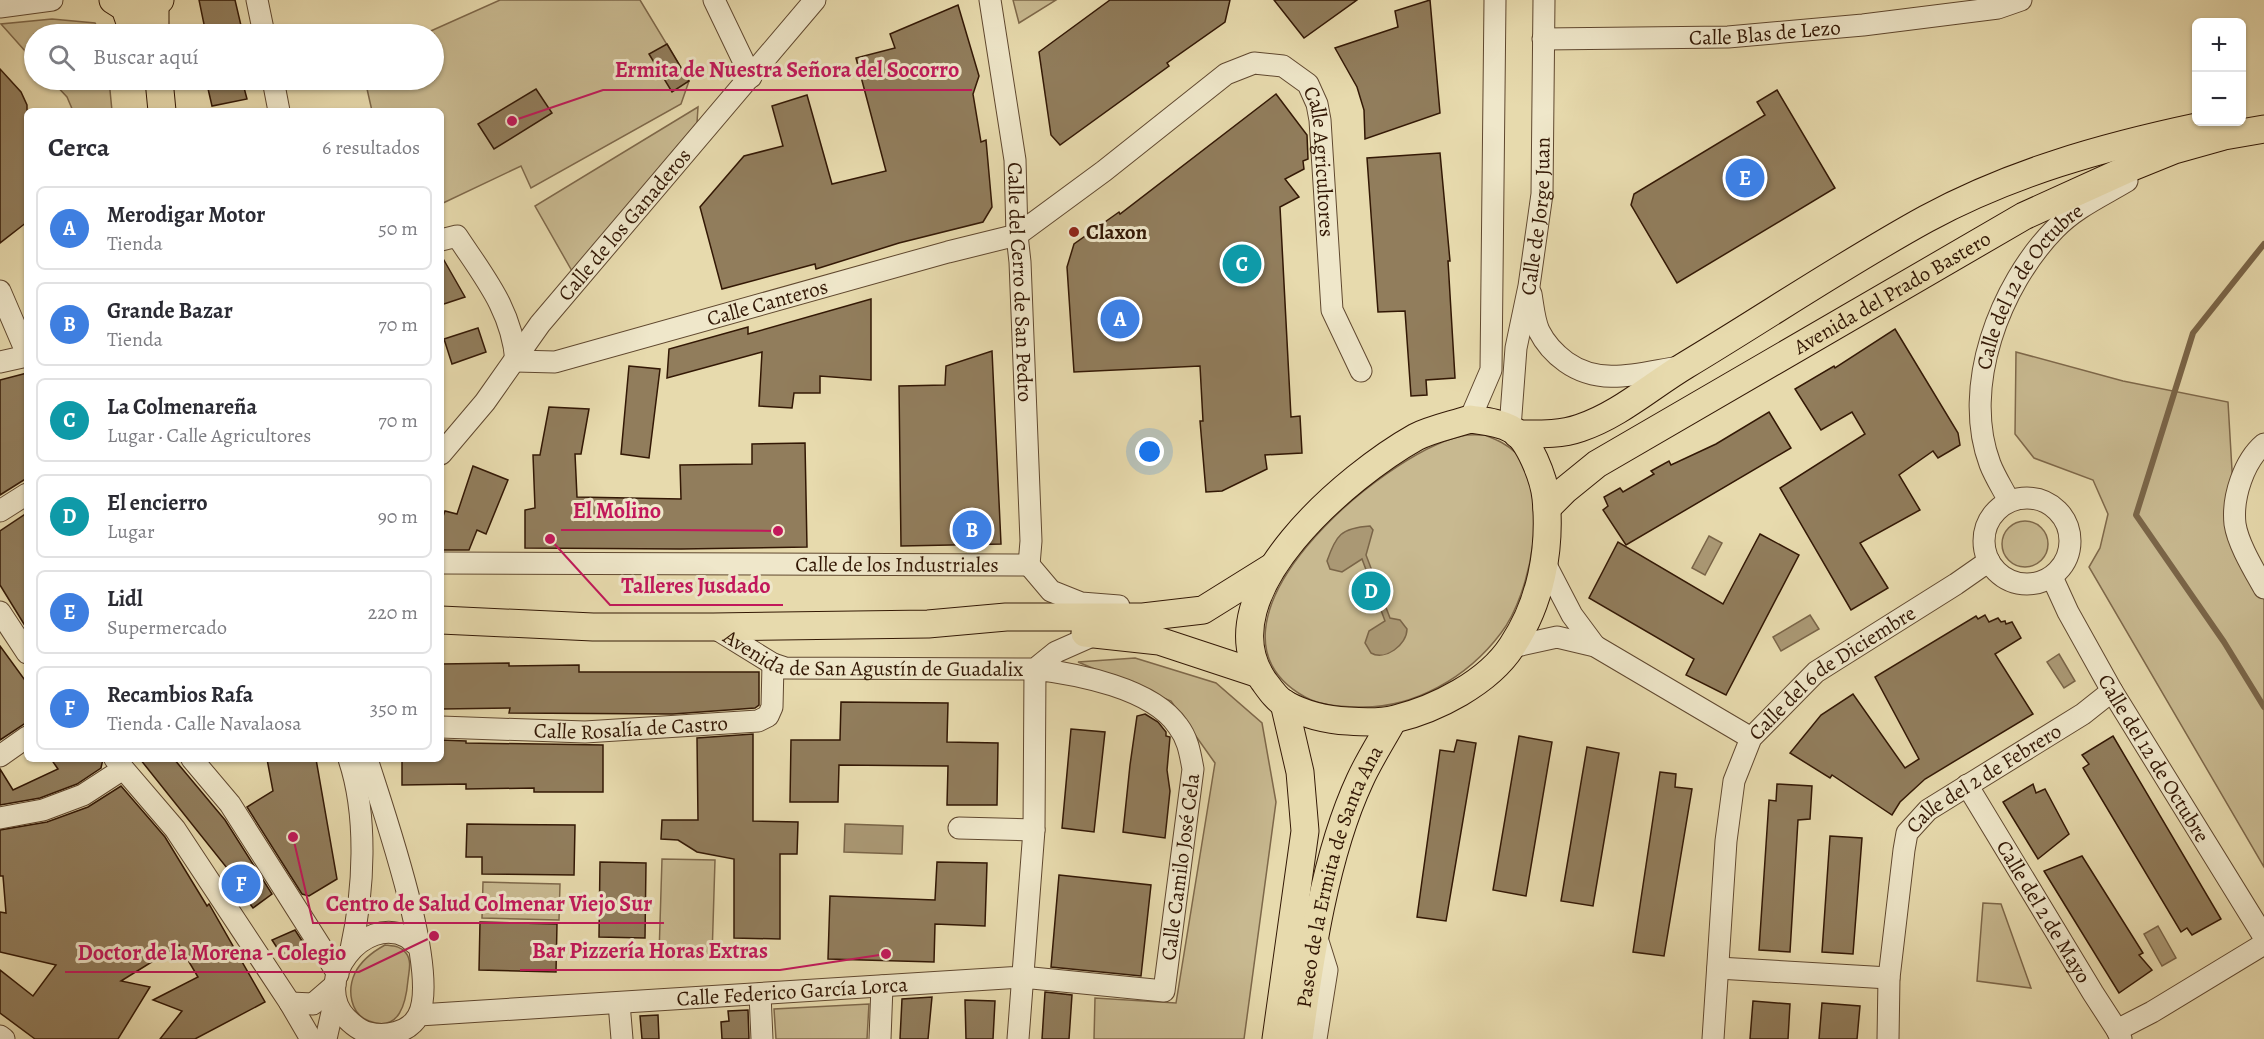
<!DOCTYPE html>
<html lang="es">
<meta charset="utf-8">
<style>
:root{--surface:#fff;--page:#f2f2f3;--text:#2b2b33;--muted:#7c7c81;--line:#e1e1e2;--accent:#8f2418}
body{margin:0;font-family:Alegreya,serif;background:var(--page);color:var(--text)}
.controls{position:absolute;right:18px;top:18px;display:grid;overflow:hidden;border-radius:9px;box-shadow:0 2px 4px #0004}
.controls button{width:54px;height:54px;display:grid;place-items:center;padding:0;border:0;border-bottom:2px solid var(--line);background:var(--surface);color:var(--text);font:30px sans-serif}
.you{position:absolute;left:1150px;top:452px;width:21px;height:21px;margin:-15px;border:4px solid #fff;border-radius:50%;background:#1a73e8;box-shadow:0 0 0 9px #1a73e833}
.badge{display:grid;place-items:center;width:39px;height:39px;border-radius:50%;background:var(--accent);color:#fff;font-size:20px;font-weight:700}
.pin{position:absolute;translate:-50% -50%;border:3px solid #fff;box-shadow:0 2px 6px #0006}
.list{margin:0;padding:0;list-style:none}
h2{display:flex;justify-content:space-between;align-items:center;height:78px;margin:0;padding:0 24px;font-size:26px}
h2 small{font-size:20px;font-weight:400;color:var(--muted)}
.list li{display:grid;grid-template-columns:39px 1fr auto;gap:18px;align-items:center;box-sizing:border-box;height:84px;margin:0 12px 12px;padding:0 12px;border:2px solid var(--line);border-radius:9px}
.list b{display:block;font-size:22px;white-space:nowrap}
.list p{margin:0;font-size:20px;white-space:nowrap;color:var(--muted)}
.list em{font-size:20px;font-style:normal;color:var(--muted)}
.icon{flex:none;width:33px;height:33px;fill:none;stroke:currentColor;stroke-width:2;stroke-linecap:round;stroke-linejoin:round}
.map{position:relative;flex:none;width:2264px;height:1039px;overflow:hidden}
.search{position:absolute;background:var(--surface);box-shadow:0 2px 4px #0004;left:24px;top:24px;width:420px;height:66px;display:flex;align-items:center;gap:15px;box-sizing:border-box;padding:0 21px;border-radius:33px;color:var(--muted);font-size:22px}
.panel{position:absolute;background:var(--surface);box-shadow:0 2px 4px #0004;left:24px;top:108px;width:420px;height:654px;border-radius:9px}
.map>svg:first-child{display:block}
.green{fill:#c8b990;stroke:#7e684a;stroke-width:1.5}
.water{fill:#aa9874;stroke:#7a6548;stroke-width:1.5}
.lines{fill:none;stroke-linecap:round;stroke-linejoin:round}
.stream{stroke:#7a6548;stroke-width:6}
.building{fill:#917d5c;stroke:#331805;stroke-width:1.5}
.minor-casing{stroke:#60482f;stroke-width:23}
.major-casing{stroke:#331805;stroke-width:29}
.minor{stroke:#efe7ca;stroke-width:21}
.major{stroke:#e7daad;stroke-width:27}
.poi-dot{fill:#8f2418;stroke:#efe7ca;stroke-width:2}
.labels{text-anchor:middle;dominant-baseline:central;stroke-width:6;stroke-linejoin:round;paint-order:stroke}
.street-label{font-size:21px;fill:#331805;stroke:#efe7ca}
.poi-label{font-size:21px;font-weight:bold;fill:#331805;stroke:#efe7ca;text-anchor:start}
.leader{fill:none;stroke:#c2185b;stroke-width:2}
.callout-dot{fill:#c2185b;stroke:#efe7ca;stroke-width:2}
.callout-label{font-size:22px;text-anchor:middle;font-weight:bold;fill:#c2185b;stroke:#efe7ca;stroke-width:6;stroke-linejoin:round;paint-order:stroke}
</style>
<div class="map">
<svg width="2264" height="1039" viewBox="0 0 2264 1039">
<rect width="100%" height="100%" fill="#e7daad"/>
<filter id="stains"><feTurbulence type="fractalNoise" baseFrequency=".00333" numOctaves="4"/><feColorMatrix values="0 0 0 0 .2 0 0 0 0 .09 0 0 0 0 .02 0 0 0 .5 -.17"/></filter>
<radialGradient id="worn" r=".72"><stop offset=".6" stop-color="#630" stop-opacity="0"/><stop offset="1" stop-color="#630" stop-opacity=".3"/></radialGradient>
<!-- green -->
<g class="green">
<path d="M500 0H640L689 81 681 104 531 188 521 166 441 204V111H372L365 80H434V34H424Z"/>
<path d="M1013 0H1056L1019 23Z"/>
<path d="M52 19 95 23 101 34H34V61L1 24Z"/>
<path d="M51 80H109L112 111H73L67 97Z"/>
<path d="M698 107 697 123 572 271 535 206Z"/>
<path d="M2016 352 2123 381 2228 402 2236 538 2264 587V867L2089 567 2100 548 2108 514 2093 480 2034 458 2015 434Z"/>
<path d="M1485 435C1497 440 1507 444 1516 453 1551 494 1531 594 1501 633 1468 677 1414 709 1358 707 1341 707 1321 706 1305 697 1180 627 1382 453 1462 436 1469 434 1478 435 1485 435Z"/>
<circle cx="2025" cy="544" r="23"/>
<path d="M1135 658 1216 683 1262 723 1276 802 1244 1039H1094L1095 998 1176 1003 1215 763 1171 701 1078 662Z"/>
<path d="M662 859 715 860 712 957 659 955Z"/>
<path d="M483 882 560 884 559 920 482 918Z"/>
<path d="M1983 903 2001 904 2031 988 1977 981Z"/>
<path d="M385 945C393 946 401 946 406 953 412 961 409 971 408 980 406 1002 400 1033 369 1021 350 1014 347 990 355 973 361 961 374 951 385 945Z"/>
<path d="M869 1004 867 1039H776L774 1009Z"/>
</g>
<!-- water -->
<g class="water">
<path d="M1370 526 1373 530 1366 555 1390 618 1400 620 1407 629C1407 645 1385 661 1371 653L1365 643 1369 631 1385 621 1362 559 1342 572 1330 569 1327 561C1336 535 1341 528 1370 526Z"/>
<path d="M1709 536 1722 543 1705 575 1692 568Z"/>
<path d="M1810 615 1819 629 1781 651 1773 637Z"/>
<path d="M2059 654 2075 681 2064 688 2047 662Z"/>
<path d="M845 824 903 826 902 854 844 852Z"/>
<path d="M2158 926 2176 958 2162 966 2144 934Z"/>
</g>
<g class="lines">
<!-- stream -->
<path class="stream" d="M2264 244 2193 333 2136 515 2224 642 2264 707"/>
</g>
<!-- building -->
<g class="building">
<path d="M199 0H235L243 34H206Z"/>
<path d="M1110 0H1230L1225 22 1167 63 1169 66 1060 145 1051 135 1039 52Z"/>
<path d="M1274 0H1357L1304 38Z"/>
<path d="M1430 0 1440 113 1365 139 1364 110 1357 87 1335 48 1398 27 1395 11Z"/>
<path d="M958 5 979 76 973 94 981 142 986 140 992 207 983 222 899 243 816 269 815 264 722 289 700 207 744 156 783 146 772 106 807 95 832 184 886 171 856 58 895 48 890 34Z"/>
<path d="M667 44 689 81 672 92 649 54Z"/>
<path d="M0 69 21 92 27 105V222L0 243Z"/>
<path d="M206 80H242L247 99 212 106Z"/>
<path d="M536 89 552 113 494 149 478 124Z"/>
<path d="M1777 90 1835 188 1677 283 1631 205 1634 194 1765 115 1757 102Z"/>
<path d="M1276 94 1307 135 1308 159 1303 161 1304 169 1285 179 1299 197 1280 207 1291 417 1300 416 1302 453 1265 455 1267 469 1222 491 1206 492 1200 421H1203L1200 366 1074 372 1067 267 1074 244 1119 212 1120 214Z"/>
<path d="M1440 153 1450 261H1448L1455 378 1426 380 1427 395 1411 396 1405 311 1378 312 1367 158Z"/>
<path d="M441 255 465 297 441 305Z"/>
<path d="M871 299V380L820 376V393H794L792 408 759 406 762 352 667 378 669 349 748 327V334Z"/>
<path d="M478 328 486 352 452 364 444 339Z"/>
<path d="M1895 329 1958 433 1960 445 1938 458 1933 451 1899 475 1920 510 1860 543 1888 588 1851 610 1780 488 1865 434 1852 412 1821 430 1795 389 1834 366 1835 368Z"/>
<path d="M992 351 1001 544 901 546 899 386 945 385 946 366Z"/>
<path d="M629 366 660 369 649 458 621 454Z"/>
<path d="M27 373V478L0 495V380Z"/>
<path d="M549 407 589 409 581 454H575L577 497 681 499 680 465 752 464V444L805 443 807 547 681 549 525 548V510L535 508 533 455H540Z"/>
<path d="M1769 412 1791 448 1626 545 1603 510 1608 506 1604 497 1620 488 1623 492 1654 474 1651 471 1669 461 1671 465 1716 444Z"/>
<path d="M473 466 508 480 486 534 477 530 469 550H441V522L445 511 457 514Z"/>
<path d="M27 513V629L0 585V531Z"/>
<path d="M1760 534 1799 555 1726 695 1686 675 1694 659 1589 598 1618 542 1723 604Z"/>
<path d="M1985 615 1989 622 1998 618 2001 622 2005 621 2006 624 2012 622 2021 638 1995 654 2033 714 1925 779 1900 802 1892 815 1832 775 1830 778 1790 753 1821 715 1853 694 1905 768 1919 759 1875 677 1976 616 1978 619Z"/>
<path d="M0 646 27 683V722L0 740Z"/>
<path d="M509 663V666L579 665V672H759V705L755 708 673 714 509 713 510 708 442 709 441 664Z"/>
<path d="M841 702 948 703 947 742 998 743 997 805H947L948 766 839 765 838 802H790L791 740H840Z"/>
<path d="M1145 714 1158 722 1166 732V736L1170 737 1167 770 1170 791 1165 838 1123 832 1130 765 1137 716Z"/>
<path d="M1071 729 1105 732 1094 832 1062 828Z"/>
<path d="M753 734V821L798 822 797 854H780V939L734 938V859L697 852 678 840 661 839 662 820H698L697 738Z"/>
<path d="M1519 736 1552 742 1526 896 1493 890Z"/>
<path d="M2113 736 2221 919 2192 935 2187 928 2181 932 2083 768 2089 764 2082 755Z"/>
<path d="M441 740 466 741V743L603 745V792H534V788L466 789V784L402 785V759H441Z"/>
<path d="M1457 740 1476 743 1446 921 1417 917 1440 750 1454 752Z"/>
<path d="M1587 747 1619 753 1593 906 1561 901Z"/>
<path d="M51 759H103L101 768 77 784 40 798 0 805V769L13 790 58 769Z"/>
<path d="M140 759H174L225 820 272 894 253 908 232 880 235 878Z"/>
<path d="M267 759H316L337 879 309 896 302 894 247 807 273 791Z"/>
<path d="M1660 772 1676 774 1675 787 1692 789 1664 956 1633 952Z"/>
<path d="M1777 784 1812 786 1810 819 1798 820 1790 952 1759 950 1769 800 1776 801Z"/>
<path d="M2033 784 2036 793 2045 789 2069 834 2038 859 2003 802Z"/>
<path d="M121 786 165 837 207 906 209 904 265 1002 195 1039H160L182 1011 153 1000 198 977 179 945 121 981 150 987 118 1039H35L0 1013V970L33 996 56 965 0 952V912L6 913 3 876H0V830L47 822 88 807Z"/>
<path d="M467 824 575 825 574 875 482 874V857H466Z"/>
<path d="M1830 836 1862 838 1853 954 1822 952Z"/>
<path d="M2082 856 2143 953 2139 955 2152 970 2119 993 2044 871Z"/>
<path d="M600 862 646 863 645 938 599 937Z"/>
<path d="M937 862 987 863 985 926 935 924 934 962 828 959 830 896 935 900Z"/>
<path d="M1059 875 1151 885 1141 976 1051 967Z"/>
<path d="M480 922 557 924 556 972 479 970Z"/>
<path d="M295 930 308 950 285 960 272 940Z"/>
<path d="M1045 992 1072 995 1069 1039H1042Z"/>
<path d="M932 997 928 1039H900L902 999Z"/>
<path d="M965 1000 995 1001 993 1039H966Z"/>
<path d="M1753 1001 1790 1004 1788 1039H1750Z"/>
<path d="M1822 1003 1860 1006 1857 1039H1819Z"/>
<path d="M748 1010 749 1039H722L721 1022 729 1021 728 1011Z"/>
<path d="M658 1015 659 1039H642L640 1016Z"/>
</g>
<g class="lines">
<!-- minor casing -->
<g class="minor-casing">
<g id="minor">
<path d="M257 0 264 34"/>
<path d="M714 0 751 77"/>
<path id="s1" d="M990 0 1015 160 1017 235 1020 262 1031 541 1029 565"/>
<path d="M0 7 52 0"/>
<path id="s2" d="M1543 39 1728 37 1863 25 1998 8 2021 0"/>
<path d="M273 80 279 111"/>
<path id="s3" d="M441 240 457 236C484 277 512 310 516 361L555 362 948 252 1017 235 1104 171 1226 74 1254 63 1283 66 1308 84 1317 104 1320 120 1332 310 1361 371"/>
<path d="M0 291 27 354"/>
<path d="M1531 294C1533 305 1534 320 1539 331 1545 343 1555 354 1566 362 1601 387 1640 373 1679 367"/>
<path d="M0 362 27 356"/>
<path d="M1470 419 1491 370 1495 0"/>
<path id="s4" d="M1510 428 1516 348 1529 286 1542 194 1544 0"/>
<path d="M2264 444C2244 461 2232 497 2235 524 2238 544 2254 570 2264 588"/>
<path id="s5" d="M441 454 485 402 540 324 815 0"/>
<circle cx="2027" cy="541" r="43"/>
<path id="s6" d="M2009 501C2003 489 1995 477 1990 464 1961 387 2000 285 2055 229 2075 208 2102 196 2127 181"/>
<path d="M0 511 27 494"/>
<path id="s7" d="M441 563 1029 565"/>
<path d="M1545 563 1572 615 1595 646"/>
<path d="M1029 565 1051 591 1081 603 1119 606"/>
<path id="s8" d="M2052 577 2068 612 2112 691 2264 937"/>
<path d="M0 612 27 653"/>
<path id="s9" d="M713 627 773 664 785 668 1035 669 1056 652 1099 633"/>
<path d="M1512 647 1557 637 1595 646 1751 738"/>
<path id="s10" d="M441 727 585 732 758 721 768 716 772 707 773 664"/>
<path d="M0 756 27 737"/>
<path d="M115 759 175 829 290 1003 311 1039"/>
<path d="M192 759 230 804 338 974"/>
<path d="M349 759C368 816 364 891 351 949"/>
<path d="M367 759C382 807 441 974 418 1016 409 1033 385 1037 369 1033 360 1031 353 1025 346 1018 311 981 364 914 407 937 411 940 415 944 418 946"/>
<path id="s11" d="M1967 785 2093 993 2117 1030 2121 1039"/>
<path d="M0 818 43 810 83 795 123 769"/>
<path d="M959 828 1034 830"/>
<path d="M1316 935 1327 970 1316 1039"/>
<path d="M1718 968 1889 978"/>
<path d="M760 994 762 1039"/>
<path d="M290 1003 313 1004 335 985"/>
<path d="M619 1003 622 1039"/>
<path id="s12" d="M419 1015 1022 977 1164 991 1193 769C1190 753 1188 739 1178 726 1152 688 1077 674 1035 669L1034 830 1018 1039"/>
<path d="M2117 1030 2152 1012 2264 944"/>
<path d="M0 1036 4 1039"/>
<path d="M326 1039 335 999"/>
<path d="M880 1039 882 986"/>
<path id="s13" d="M1713 1039 1726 841 1734 781 1751 738 1816 672 1956 584 1989 561"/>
<path id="s14" d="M1888 1039 1889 978 1904 850 1907 833 1928 810 2083 714 2112 691"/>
</g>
</g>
<!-- major casing -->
<g class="major-casing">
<g id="major">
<path d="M113 0C128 11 145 12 160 0"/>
<path d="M155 4V34"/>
<path d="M125 8 134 34"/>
<path d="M159 80 162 111"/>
<path d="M1470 419C1482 421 1499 422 1511 429 1529 438 1544 479 1546 498 1551 549 1541 603 1512 646 1488 683 1436 709 1395 719 1380 723 1363 722 1348 721 1327 720 1303 714 1285 704 1276 699 1269 688 1263 680 1205 593 1350 474 1416 437 1432 429 1452 425 1470 419Z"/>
<path d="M1517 434C1538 434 1560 435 1580 428 1619 415 1651 386 1686 365 1766 317 1844 264 1926 219 2011 173 2103 147 2197 127"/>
<path id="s15" d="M1547 508 1565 490 1597 464 2024 216 2132 167 2174 150 2224 136 2264 129"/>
<path d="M441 620 593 627H713L928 624 1006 617H1143L1203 610 1272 567"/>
<path d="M1085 633 1159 641 1259 674"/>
<path d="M1276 1039 1305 831 1300 772 1284 703"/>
<path id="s16" d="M1299 1039C1310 958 1325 855 1360 780 1369 760 1382 740 1393 720"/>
</g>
</g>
<!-- minor -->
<use href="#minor" class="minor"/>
<!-- major -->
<use href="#major" class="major"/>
</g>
<!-- markers -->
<circle class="poi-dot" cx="1074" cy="232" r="6"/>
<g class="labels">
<!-- street labels -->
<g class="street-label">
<text stroke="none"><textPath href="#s2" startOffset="222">Calle Blas de Lezo</textPath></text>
<text stroke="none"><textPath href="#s3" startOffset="1108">Calle Agricultores</textPath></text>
<text stroke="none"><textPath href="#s4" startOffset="214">Calle de Jorge Juan</textPath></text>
<text stroke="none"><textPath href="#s5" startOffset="294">Calle de los Ganaderos</textPath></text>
<text stroke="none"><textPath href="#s1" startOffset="284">Calle del Cerro de San Pedro</textPath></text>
<text stroke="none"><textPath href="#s6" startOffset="234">Calle del 12 de Octubre</textPath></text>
<text stroke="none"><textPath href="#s15" startOffset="408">Avenida del Prado Bastero</textPath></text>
<text stroke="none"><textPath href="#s3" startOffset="416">Calle Canteros</textPath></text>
<text stroke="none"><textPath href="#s7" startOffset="456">Calle de los Industriales</textPath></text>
<text stroke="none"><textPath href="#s9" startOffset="168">Avenida de San Agustín de Guadalix</textPath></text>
<text stroke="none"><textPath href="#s13" startOffset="410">Calle del 6 de Diciembre</textPath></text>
<text stroke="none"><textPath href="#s10" startOffset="190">Calle Rosalía de Castro</textPath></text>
<text stroke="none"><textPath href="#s8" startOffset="208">Calle del 12 de Octubre</textPath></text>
<text stroke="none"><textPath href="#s14" startOffset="302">Calle del 2 de Febrero</textPath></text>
<text stroke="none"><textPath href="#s12" startOffset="872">Calle Camilo José Cela</textPath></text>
<text stroke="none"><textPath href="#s16" startOffset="168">Paseo de la Ermita de Santa Ana</textPath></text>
<text stroke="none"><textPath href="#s11" startOffset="148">Calle del 2 de Mayo</textPath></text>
<text stroke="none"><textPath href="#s12" startOffset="374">Calle Federico García Lorca</textPath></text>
</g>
<!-- poi labels -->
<g class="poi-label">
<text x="1086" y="232">Claxon</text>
</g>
</g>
<!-- callouts -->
<path class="leader" d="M512 121L603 90H972M778 531L673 530H561M550 539L610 605H783M293 837L313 923H664M886 954L780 970H520M434 936L359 972H65"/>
<g class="callout-dot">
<circle cx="512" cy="121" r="6"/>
<circle cx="778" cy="531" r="6"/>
<circle cx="550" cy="539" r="6"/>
<circle cx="293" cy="837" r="6"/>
<circle cx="886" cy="954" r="6"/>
<circle cx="434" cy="936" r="6"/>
</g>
<g class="callout-label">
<text x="787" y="77">Ermita de Nuestra Señora del Socorro</text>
<text x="617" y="518">El Molino</text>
<text x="696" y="593">Talleres Jusdado</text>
<text x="489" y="911">Centro de Salud Colmenar Viejo Sur</text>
<text x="650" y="958">Bar Pizzería Horas Extras</text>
<text x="212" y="960">Doctor de la Morena - Colegio</text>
</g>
<rect width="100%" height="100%" filter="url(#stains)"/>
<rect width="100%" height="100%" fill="url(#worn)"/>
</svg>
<div class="controls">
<button>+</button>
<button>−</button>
</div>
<div class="you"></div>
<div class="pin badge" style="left:1120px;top:319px;background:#3f7fe0">A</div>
<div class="pin badge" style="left:972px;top:530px;background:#3f7fe0">B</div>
<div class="pin badge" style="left:1242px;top:264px;background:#0f9aa8">C</div>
<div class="pin badge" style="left:1371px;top:591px;background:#0f9aa8">D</div>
<div class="pin badge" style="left:1745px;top:178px;background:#3f7fe0">E</div>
<div class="pin badge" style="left:241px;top:884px;background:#3f7fe0">F</div>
<div class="search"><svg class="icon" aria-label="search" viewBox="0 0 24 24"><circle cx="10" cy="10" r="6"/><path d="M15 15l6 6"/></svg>Buscar aquí</div>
<section class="panel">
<h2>Cerca<small>6 resultados</small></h2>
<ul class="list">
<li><span class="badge" style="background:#3f7fe0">A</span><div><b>Merodigar Motor</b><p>Tienda</p></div><em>50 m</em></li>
<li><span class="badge" style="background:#3f7fe0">B</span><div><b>Grande Bazar</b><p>Tienda</p></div><em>70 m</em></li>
<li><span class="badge" style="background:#0f9aa8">C</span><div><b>La Colmenareña</b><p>Lugar · Calle Agricultores</p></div><em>70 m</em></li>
<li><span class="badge" style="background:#0f9aa8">D</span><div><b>El encierro</b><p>Lugar</p></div><em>90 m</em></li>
<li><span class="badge" style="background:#3f7fe0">E</span><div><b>Lidl</b><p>Supermercado</p></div><em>220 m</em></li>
<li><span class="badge" style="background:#3f7fe0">F</span><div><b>Recambios Rafa</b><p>Tienda · Calle Navalaosa</p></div><em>350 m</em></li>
</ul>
</section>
</div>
